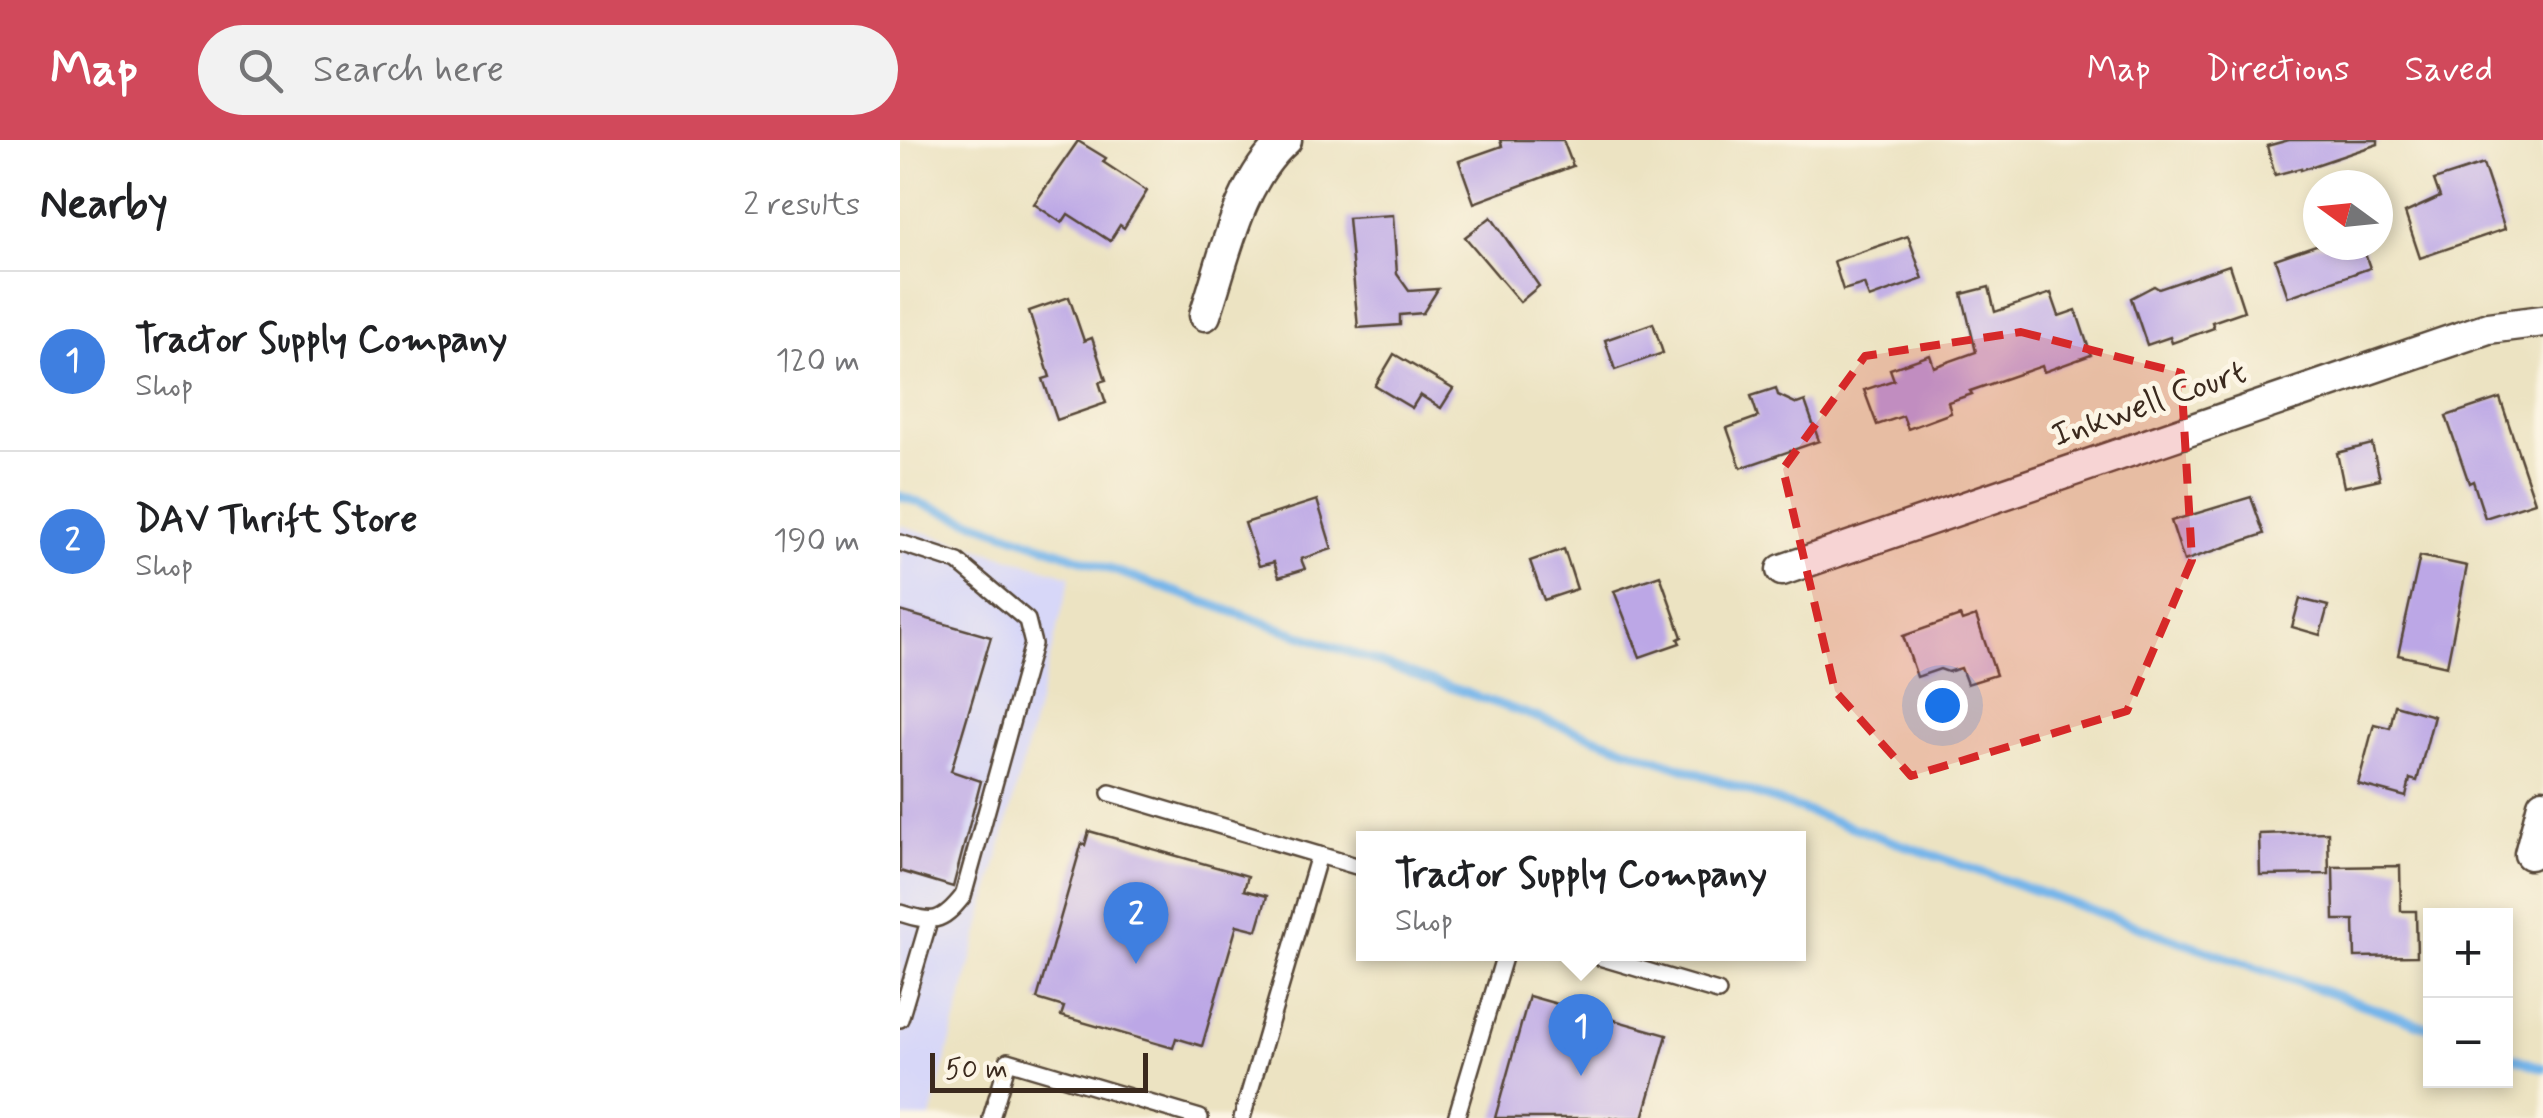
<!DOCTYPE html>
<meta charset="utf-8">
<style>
:root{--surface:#fff;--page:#f2f2f2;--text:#202124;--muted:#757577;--line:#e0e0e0;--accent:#d1495b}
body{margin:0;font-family:Mynerve,sans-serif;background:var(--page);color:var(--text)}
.controls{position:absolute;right:30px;bottom:30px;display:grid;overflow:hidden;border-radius:0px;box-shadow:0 5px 15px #0003}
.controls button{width:90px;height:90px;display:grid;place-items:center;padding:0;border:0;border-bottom:2px solid var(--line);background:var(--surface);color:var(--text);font:50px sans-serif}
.compass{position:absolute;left:1403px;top:30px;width:90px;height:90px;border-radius:50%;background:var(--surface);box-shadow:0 5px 15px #0003;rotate:285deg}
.scale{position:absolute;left:30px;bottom:25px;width:218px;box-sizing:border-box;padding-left:10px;border:5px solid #3b2a1e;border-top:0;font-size:28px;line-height:35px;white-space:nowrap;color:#3b2a1e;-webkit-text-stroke:8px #fcf5e5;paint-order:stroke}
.you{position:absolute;left:1042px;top:565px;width:35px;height:35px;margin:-25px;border:8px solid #fff;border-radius:50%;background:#1a73e8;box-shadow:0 0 0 15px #1a73e833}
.badge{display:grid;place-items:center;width:65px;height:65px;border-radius:50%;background:var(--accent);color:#fff;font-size:32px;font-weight:700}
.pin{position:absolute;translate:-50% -82px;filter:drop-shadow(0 2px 5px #0008)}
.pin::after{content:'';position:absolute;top:52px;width:35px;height:30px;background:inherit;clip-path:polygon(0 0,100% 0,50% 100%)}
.popup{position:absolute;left:456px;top:691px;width:450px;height:130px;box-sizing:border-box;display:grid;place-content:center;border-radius:0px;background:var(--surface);filter:drop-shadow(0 2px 8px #0005);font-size:32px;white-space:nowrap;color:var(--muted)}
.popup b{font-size:38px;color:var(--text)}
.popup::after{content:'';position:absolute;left:50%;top:100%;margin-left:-20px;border:20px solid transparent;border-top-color:var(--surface)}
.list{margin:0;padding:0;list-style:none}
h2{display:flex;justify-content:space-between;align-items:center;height:130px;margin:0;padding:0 40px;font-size:42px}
h2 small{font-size:32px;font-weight:400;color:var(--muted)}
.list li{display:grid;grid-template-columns:65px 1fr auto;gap:30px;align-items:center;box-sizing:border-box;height:180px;padding:0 40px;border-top:2px solid var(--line)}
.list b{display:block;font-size:38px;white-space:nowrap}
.list p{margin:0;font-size:32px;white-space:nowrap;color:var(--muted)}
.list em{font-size:32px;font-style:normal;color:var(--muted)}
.icon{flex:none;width:55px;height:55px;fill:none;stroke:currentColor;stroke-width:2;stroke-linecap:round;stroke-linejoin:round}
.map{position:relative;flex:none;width:1643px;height:978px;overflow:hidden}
header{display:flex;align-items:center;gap:60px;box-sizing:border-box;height:140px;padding:0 50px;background:var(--accent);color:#fff}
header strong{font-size:48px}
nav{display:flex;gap:55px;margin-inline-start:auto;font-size:35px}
.search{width:700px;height:90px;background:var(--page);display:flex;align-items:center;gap:25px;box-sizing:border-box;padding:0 35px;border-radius:55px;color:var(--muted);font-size:38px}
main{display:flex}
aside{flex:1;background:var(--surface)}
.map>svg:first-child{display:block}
.built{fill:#d7d7f8}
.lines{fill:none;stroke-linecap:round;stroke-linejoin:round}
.stream{stroke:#76b5ea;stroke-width:9}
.building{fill:#bca7e6}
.lane-casing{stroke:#564637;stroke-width:20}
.street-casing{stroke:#564637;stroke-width:35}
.lane{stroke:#fff;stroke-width:15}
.street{stroke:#fff;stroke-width:30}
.marked{fill:#d62828;fill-opacity:0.2;stroke:#d62828;stroke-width:8;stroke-dasharray:20 12;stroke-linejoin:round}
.labels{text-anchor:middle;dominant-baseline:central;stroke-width:10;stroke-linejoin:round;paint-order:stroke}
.street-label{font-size:35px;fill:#3b2a1e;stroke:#fcf5e5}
</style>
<header>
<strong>Map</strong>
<div class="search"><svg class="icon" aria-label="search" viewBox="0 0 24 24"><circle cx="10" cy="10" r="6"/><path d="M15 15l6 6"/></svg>Search here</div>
<nav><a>Map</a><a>Directions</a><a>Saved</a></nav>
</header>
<main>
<aside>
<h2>Nearby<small>2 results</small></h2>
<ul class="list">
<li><span class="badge" style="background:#3f7fe0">1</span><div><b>Tractor Supply Company</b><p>Shop</p></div><em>120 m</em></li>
<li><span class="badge" style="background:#3f7fe0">2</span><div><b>DAV Thrift Store</b><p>Shop</p></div><em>190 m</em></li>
</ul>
</aside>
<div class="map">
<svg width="1643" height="978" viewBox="0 0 1643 978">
<rect width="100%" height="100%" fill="#fcf5e5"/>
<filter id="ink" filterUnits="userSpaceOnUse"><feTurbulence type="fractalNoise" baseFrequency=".01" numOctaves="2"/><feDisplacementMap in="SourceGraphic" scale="20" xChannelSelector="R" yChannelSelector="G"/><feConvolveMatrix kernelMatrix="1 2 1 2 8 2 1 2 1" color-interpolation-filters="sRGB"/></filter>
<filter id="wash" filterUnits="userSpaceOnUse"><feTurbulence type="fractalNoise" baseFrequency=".0048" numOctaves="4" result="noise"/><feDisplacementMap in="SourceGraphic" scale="40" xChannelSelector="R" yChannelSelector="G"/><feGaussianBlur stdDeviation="2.25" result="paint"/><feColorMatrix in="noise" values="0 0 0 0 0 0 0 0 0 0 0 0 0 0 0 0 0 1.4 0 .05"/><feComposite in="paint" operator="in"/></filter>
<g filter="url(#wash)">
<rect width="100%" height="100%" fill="#ece3c2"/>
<!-- built -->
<path class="built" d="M0 385 171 436 31 978H0Z"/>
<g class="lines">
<!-- stream -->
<g class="stream">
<path d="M0 356 1530 888"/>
<path d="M1606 915 1643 928"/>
</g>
</g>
<g id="blocks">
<!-- building -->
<g class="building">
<path d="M600 0H663L673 26 574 63 559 21 602 6Z"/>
<path d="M1389 0H1478V4L1401 30V28L1375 35 1367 6Z"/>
<path d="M178 1 206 18 203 22 247 51 224 88 220 85 210 101 168 74 162 83 134 64Z"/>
<path d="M1583 24 1605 89 1520 118 1505 73 1540 57 1534 40Z"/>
<path d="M493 75 497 134 509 151 538 149 523 173 500 175V185L458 188 448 78Z"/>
<path d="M591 77 639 146 620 162 565 97Z"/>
<path d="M1008 96 1023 139 969 158 964 144 943 150 934 121Z"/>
<path d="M1416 105H1462L1470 128 1388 157 1375 119Z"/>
<path d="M1329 125 1344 171 1312 182 1314 188 1272 203 1270 197 1247 205 1231 158 1254 146 1259 149Z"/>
<path d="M1089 147 1095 172 1151 153 1159 176 1176 170 1191 215 1144 232 1142 226 1070 251 1072 254 1048 262 1051 273 1008 289 1003 276 977 285 964 250 994 240 990 229 1030 215 1034 227 1076 212 1062 154Z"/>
<path d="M169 157 184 201 192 198 206 240 199 242 206 263 157 280 143 239 150 237 129 171Z"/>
<path d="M753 183 763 213 715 230 705 200Z"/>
<path d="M494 214 553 249 541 268 520 255 512 268 475 246Z"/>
<path d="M876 248 878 255 897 264 905 261 919 301 841 328 827 288 858 277 851 256Z"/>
<path d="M1600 258 1635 362 1585 378 1573 341 1569 343 1546 276Z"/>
<path d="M1472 304 1480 339 1444 347 1437 313Z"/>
<path d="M1351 357 1364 394 1284 421 1271 381Z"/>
<path d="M417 360 432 409 401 419 405 429 379 437 374 422 359 426 345 383Z"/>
<path d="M664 409 677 449 644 460 630 421Z"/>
<path d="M1520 416 1567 426 1547 526 1498 515Z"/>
<path d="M760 435 782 497 778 499 780 503 740 517 714 451Z"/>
<path d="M1400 459 1428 466 1420 495 1392 487Z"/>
<path d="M0 471 91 497 51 631 81 641 53 747 0 731Z"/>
<path d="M1060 476 1062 481 1076 476 1096 535 1067 544 1061 528 1048 532 1040 529 1017 537 1003 496Z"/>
<path d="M1495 565 1534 576 1517 641 1510 639 1506 657 1458 644 1474 584 1490 588Z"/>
<path d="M189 691 348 736 344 750 367 756 357 790 337 785 302 906 276 898 273 908 161 876 164 867 137 859 182 703 185 705Z"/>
<path d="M1428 692 1429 734 1360 735 1359 694Z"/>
<path d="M1500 726 1501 771H1516L1517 816 1455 817 1454 780H1434L1433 727Z"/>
<path d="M629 856 767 895 743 978H595Z"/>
</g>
</g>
</g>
<g filter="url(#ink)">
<use href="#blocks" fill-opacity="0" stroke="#564637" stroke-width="2.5"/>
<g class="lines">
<!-- lane casing -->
<g class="lane-casing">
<g id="lane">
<path d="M0 403 58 422 127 480 133 504 63 756C41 784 33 783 0 773"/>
<path d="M210 653 419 715"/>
<path d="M689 814 818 852"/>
<path d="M0 879 29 781"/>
<path d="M91 978 108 921 300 978"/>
<path d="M342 978 419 715 463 728"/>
<path d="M556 978 605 814"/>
</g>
</g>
<!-- street casing -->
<g class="street-casing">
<g id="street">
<path d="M305 175C325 117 338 42 386 0"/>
<path d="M882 430 1588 188 1643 181"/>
<path d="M1630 714 1643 664"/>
</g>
</g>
<!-- lane -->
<use href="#lane" class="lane"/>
<!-- street -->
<use href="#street" class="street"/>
</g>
</g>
<!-- marked area -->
<path class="marked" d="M1121 192 1281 233 1292 420 1227 571 1011 636 935 551 883 329 965 216Z"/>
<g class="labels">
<!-- street labels -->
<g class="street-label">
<text transform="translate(1249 264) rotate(-19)">Inkwell Court</text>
</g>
</g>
</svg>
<div class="controls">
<button>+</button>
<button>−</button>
</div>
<svg class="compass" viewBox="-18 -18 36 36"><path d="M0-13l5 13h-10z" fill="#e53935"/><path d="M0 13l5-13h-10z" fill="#757577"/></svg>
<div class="scale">50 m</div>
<div class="you"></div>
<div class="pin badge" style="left:681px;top:936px;background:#3f7fe0">1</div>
<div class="popup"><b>Tractor Supply Company</b>Shop</div>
<div class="pin badge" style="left:236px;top:824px;background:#3f7fe0">2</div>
</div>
</main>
